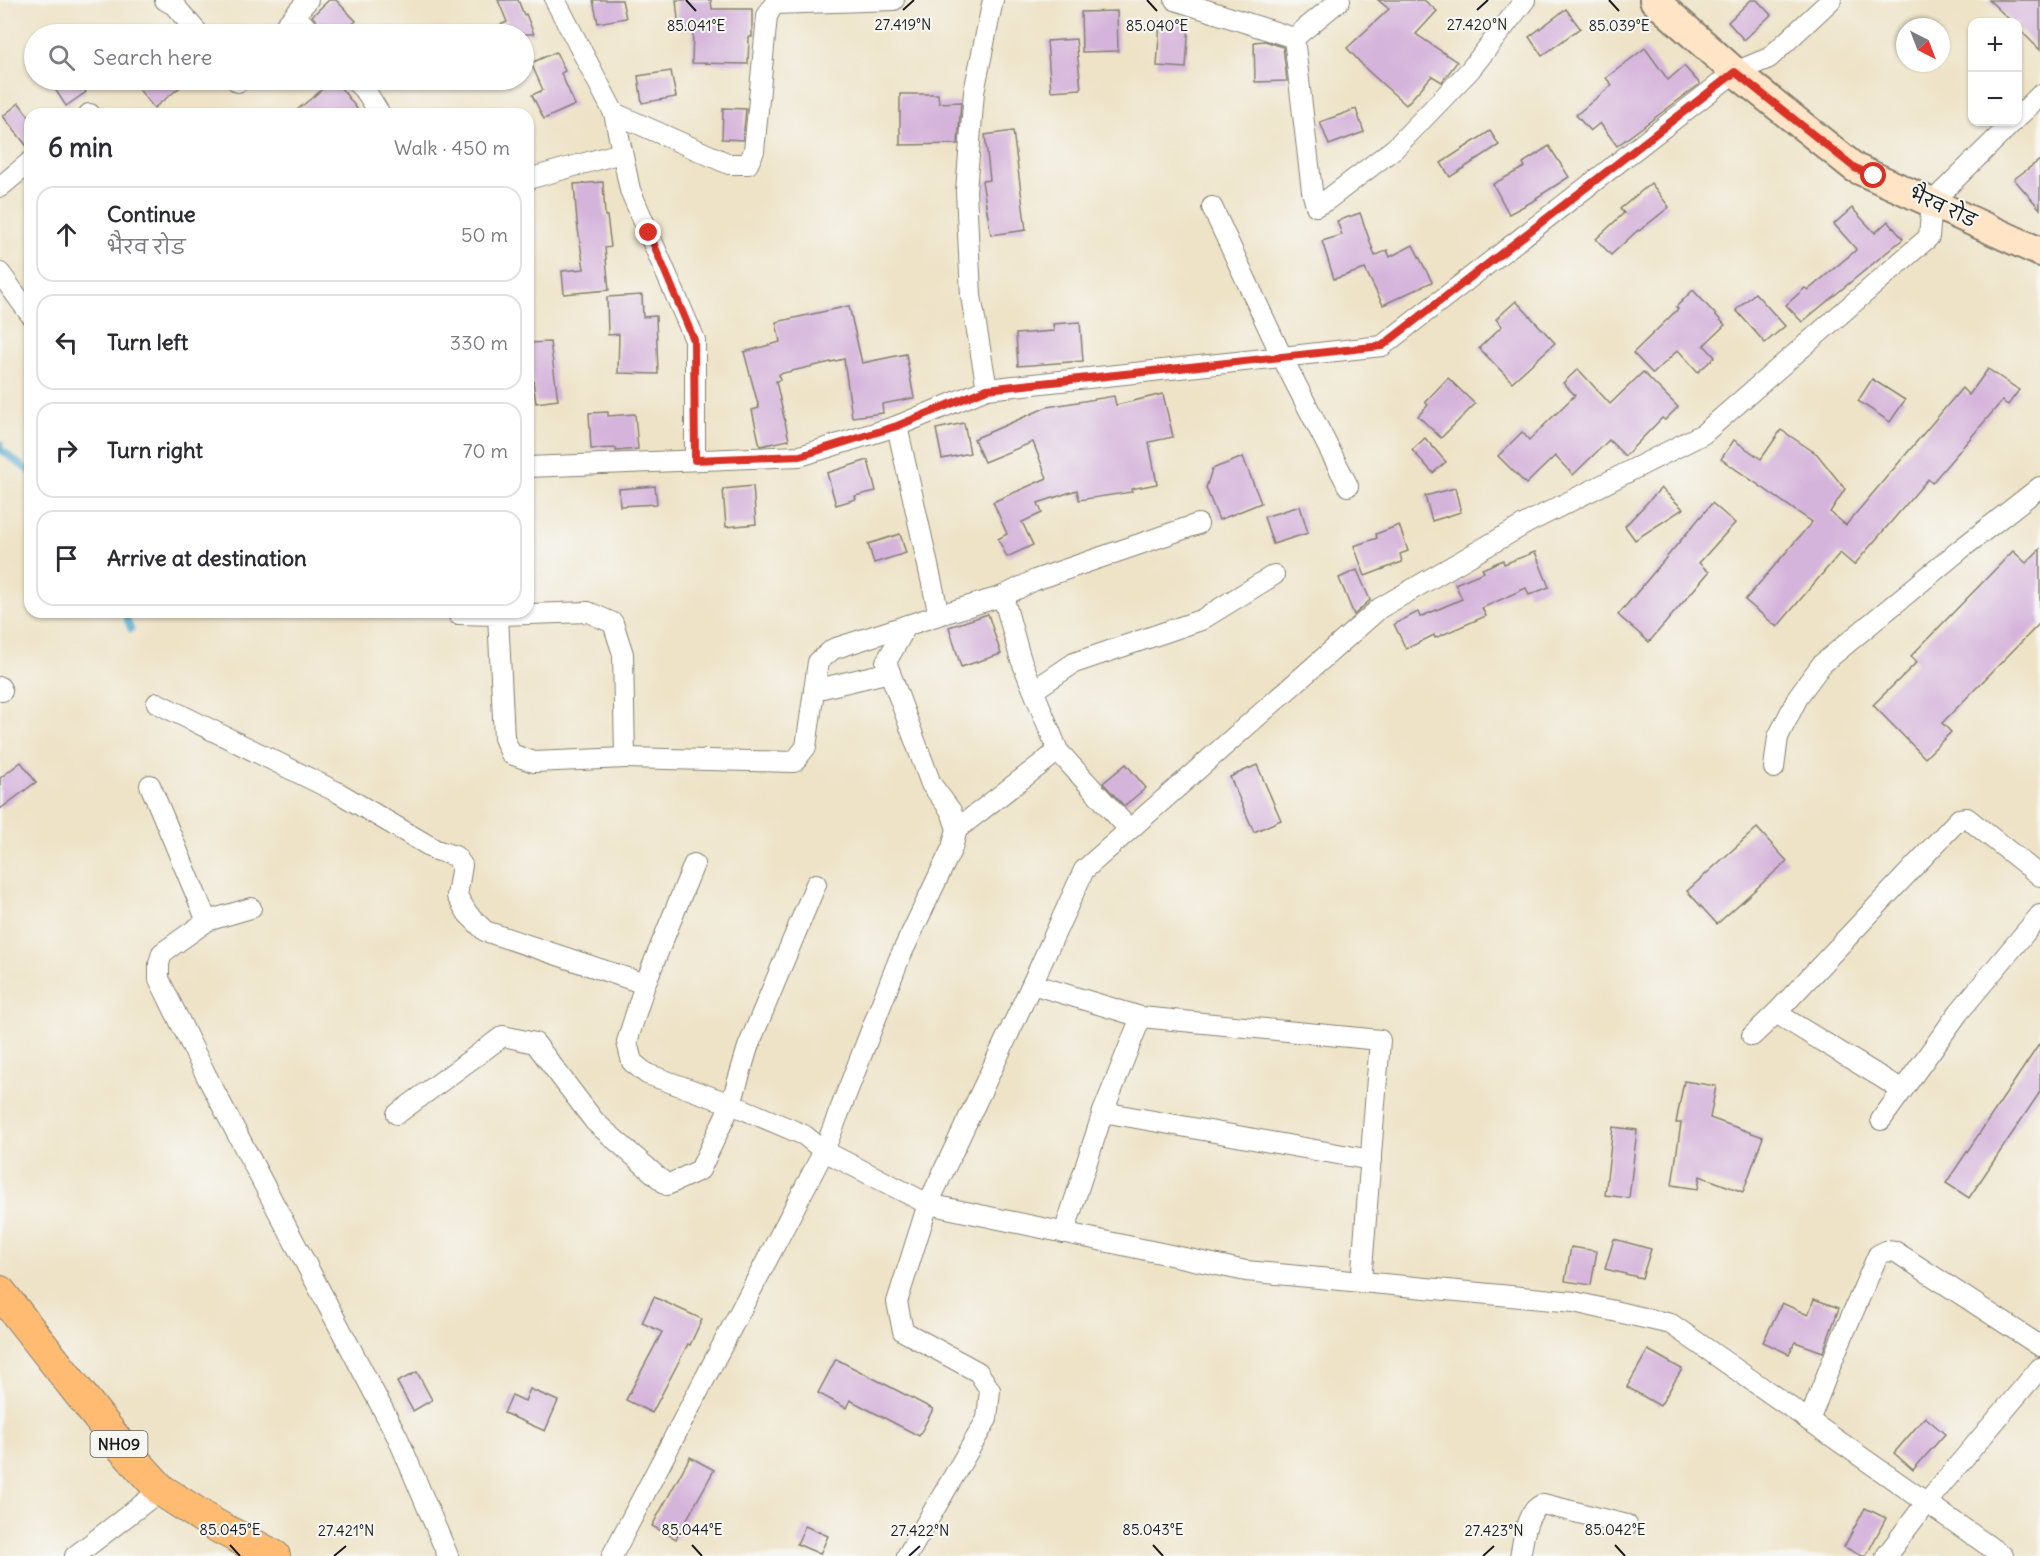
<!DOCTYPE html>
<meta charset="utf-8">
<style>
:root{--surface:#fff;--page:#f7f7f7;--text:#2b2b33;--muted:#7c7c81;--line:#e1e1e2}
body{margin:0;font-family:Delius,"Playpen Sans Deva",sans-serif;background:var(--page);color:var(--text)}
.controls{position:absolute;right:18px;top:18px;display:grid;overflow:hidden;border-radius:12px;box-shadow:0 2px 4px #0004}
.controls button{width:54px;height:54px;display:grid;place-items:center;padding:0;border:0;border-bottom:2px solid var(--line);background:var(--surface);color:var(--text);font:30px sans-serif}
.compass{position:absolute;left:1896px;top:18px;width:54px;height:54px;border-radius:50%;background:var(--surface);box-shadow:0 2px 4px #0004;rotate:138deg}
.stop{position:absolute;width:18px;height:18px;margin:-14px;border:4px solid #d93025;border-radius:50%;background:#fff}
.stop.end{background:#d93025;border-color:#fff;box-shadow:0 2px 6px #0008}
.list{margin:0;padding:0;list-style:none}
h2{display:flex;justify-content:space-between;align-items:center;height:78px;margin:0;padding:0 24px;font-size:26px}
h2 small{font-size:20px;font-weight:400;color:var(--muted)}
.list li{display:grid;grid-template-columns:39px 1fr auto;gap:18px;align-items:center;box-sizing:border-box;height:96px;margin:0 12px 12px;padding:0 12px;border:2px solid var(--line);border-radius:18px}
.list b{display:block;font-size:22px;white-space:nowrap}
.list p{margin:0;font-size:20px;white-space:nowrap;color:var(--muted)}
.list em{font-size:20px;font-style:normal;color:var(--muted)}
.icon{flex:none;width:33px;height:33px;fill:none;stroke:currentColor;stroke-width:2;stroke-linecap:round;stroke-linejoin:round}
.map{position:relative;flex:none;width:2040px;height:1556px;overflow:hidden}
.search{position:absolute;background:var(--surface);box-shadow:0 2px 4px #0004;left:24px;top:24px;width:510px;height:66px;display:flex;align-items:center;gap:15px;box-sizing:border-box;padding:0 21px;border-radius:33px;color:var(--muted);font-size:22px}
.panel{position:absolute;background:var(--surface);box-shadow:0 2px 4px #0004;left:24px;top:108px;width:510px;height:510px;border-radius:18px}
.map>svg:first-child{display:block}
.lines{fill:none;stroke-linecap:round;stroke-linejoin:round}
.stream{stroke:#50a9cd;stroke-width:7}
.building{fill:#d5b4db}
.street-casing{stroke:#858072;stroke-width:22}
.secondary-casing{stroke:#858072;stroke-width:32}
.primary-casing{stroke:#858072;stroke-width:34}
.street{stroke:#fff;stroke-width:20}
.secondary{stroke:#ffe4c6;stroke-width:28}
.primary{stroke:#ffbb71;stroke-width:32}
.route{stroke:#d93025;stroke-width:8}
.ticks{fill:none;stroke:#1c1c1c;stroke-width:2}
.labels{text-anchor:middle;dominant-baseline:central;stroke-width:4.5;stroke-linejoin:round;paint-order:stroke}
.shield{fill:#f6f6f2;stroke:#5d5d5c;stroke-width:1.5}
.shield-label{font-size:16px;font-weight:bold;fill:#1c1c1c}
.street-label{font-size:18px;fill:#1c1c1c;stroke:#f6f6f2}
.ticks-label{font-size:15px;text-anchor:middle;fill:#1c1c1c;stroke:#f6f6f2;stroke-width:4.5;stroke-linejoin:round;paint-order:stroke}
</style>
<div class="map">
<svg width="2040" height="1556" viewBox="0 0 2040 1556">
<rect width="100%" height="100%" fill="#f6f6f2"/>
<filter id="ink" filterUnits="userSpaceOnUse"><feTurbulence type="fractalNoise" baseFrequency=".0167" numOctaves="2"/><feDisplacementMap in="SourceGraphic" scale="12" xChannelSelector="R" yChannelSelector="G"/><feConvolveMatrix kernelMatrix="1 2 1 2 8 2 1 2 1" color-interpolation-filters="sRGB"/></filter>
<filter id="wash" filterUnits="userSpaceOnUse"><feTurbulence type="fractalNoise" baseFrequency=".008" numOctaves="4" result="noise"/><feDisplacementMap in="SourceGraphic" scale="24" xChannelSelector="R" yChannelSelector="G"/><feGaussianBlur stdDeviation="1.35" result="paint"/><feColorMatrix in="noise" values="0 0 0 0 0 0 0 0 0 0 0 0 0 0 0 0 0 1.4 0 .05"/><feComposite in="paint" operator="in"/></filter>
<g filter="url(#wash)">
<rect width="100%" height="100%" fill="#eee3c7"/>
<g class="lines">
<!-- stream -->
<g class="stream">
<path d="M0 444V449L30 472"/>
<path d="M124 612 131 629"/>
</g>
</g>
<g id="blocks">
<!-- building -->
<g class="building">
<path d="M329 0H336L356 21 341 34H327L312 16Z"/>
<path d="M498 0H518L524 15 526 14 534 34H478L507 22Z"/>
<path d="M593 0H622L626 18 598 23Z"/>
<path d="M676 0H711L712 9H752V37H749L748 64 692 63 693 29 679 30Z"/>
<path d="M1378 0H1424L1437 11 1416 34 1457 62 1442 82 1432 76 1406 105 1367 70 1347 48 1389 9Z"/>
<path d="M1751 0H1757L1771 15 1744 40 1728 22Z"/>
<path d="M1989 0H2040V50L2018 28V22H2012Z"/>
<path d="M1566 9 1580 28 1542 56 1529 37Z"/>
<path d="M1117 11 1118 51 1082 52 1081 12Z"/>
<path d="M1160 21 1189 23 1186 68 1157 66Z"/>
<path d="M1076 39 1081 89 1051 91 1047 41Z"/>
<path d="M1265 41 1283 47 1287 81 1255 82 1254 42Z"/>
<path d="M1645 48 1668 80 1684 66 1700 84 1617 146 1600 123 1590 131 1576 115 1612 85 1606 78Z"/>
<path d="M556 52 565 71 561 73 575 105 544 119 532 95 543 90 531 63Z"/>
<path d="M671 71 676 97 642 103 638 76Z"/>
<path d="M49 80H78L86 92 66 106Z"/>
<path d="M148 80H189L154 108 138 88Z"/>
<path d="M335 80 361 114H292L334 80Z"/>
<path d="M900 94H938L939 103 961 102 958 144 900 145Z"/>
<path d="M19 103 30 118V150L3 116Z"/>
<path d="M723 108 746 109 743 140 722 139Z"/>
<path d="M1356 109 1364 132 1329 145 1320 122Z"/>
<path d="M1013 131 1026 230 991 235 982 181 990 180 985 135Z"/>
<path d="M1490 131 1499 145 1450 177 1441 163Z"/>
<path d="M1549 146 1569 177 1536 198 1537 199 1509 214 1493 184 1525 167 1523 163Z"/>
<path d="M2040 160V209L2014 179Z"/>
<path d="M603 182 605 216H607L611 247 605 248 609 290 564 294 562 271 584 269 577 222 574 184Z"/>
<path d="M1651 183 1669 207 1639 231 1638 230 1611 255 1596 239 1624 213 1620 209Z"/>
<path d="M1852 208 1875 233 1888 221 1903 239 1802 322 1786 305 1805 288 1808 290 1855 251 1856 249 1834 224Z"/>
<path d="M1360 213 1375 256 1387 250 1390 257 1413 245 1432 282 1383 305 1365 269 1334 279 1322 241 1342 235 1337 221Z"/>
<path d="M1693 290 1725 325 1704 345 1715 357 1698 372 1678 350 1653 374 1633 353 1678 309 1676 307Z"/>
<path d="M1755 293 1785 326 1765 343 1736 310Z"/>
<path d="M642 295 643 317 656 316 658 374 618 373 619 334 608 335 607 297Z"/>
<path d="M1516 301 1555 343 1512 382 1479 348 1502 326 1496 319Z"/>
<path d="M849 306 862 363 906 354 914 398 882 404 883 413 852 417 844 359 779 374 780 380 776 381 789 440 760 446 752 410 759 408 744 352 780 342 776 322Z"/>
<path d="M1080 322 1083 361 1018 366 1016 334 1054 331 1053 324Z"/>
<path d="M550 342 558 400 536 403 528 343Z"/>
<path d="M1578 369 1610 404 1643 372 1678 407 1665 420 1662 418 1625 456 1609 440 1573 475 1555 456 1526 484 1498 456 1522 432 1529 440 1575 395 1563 383Z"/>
<path d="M1988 369 2019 390 2008 405 2002 401 1932 483 1928 479 1854 565 1840 553 1777 627 1745 600 1812 522 1721 459 1734 440 1761 459 1781 430 1817 454 1845 489 1830 512 1846 525 1962 388 1969 395Z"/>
<path d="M1448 378 1475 404 1441 438 1418 416 1428 405 1425 402Z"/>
<path d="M1872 379 1905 400 1890 422 1858 401Z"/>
<path d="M1163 394 1173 437 1149 442 1157 484 1131 489 1132 492 1079 500 1077 490 1038 503 1042 513 1022 522 1033 545 1007 557 998 539 1007 534 993 502 1047 478 1033 442 984 462 974 439 1047 407 1114 396 1116 405Z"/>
<path d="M608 412V416L635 414 638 449 616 451V448L591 449 589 413Z"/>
<path d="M964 423 970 453 942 459 936 429Z"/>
<path d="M1425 438 1446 462 1433 473 1412 450Z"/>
<path d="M1243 457 1261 503 1219 520 1206 488 1212 469Z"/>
<path d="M868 460 876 491 855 496 856 499 836 505 827 473Z"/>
<path d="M655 486 657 504 620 506 619 489Z"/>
<path d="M753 486 756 524 726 527 723 489Z"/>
<path d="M1455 488 1461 512 1432 521 1425 496Z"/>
<path d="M1661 488 1683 509 1635 540 1625 526Z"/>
<path d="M1712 503 1735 523 1699 563 1709 572 1649 642 1618 615Z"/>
<path d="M1300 506 1308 533 1273 544 1264 517Z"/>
<path d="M1399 525 1408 551 1400 554 1402 562 1365 576 1354 546 1377 538 1376 534Z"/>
<path d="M900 534 906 553 874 563 868 544Z"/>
<path d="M2040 549V623L1942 723 1951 732 1925 758 1873 705 1917 662 1911 656 2013 551 2026 563Z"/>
<path d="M1535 552 1549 587 1529 595 1526 588 1482 608 1486 616 1435 638 1434 635 1406 649 1394 624 1418 612 1420 617 1462 599 1455 584 1484 572 1482 569 1503 560 1504 564Z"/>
<path d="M1357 570 1370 600 1354 615 1339 578Z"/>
<path d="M988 614 1001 654 961 667 949 627Z"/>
<path d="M21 762 36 782 0 809V778Z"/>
<path d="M1126 764 1146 788 1124 806 1103 783Z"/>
<path d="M1257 765 1281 820 1254 832 1230 777Z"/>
<path d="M1757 828 1787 861 1717 924 1687 891Z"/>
<path d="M2040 1043V1092L1969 1198 1946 1183Z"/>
<path d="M1684 1081 1716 1086 1710 1118 1763 1137 1743 1192 1700 1176 1698 1189 1672 1185 1681 1123H1676Z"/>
<path d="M1613 1127 1637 1130 1629 1198 1605 1195Z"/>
<path d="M1614 1239 1651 1249 1642 1278 1605 1269Z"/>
<path d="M1571 1247 1597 1251 1591 1285 1565 1281Z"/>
<path d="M654 1297 702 1319 690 1345 688 1344 652 1413 626 1400 662 1332 642 1323Z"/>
<path d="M1814 1299 1839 1308 1823 1352 1795 1342 1789 1354 1763 1342 1782 1303 1808 1315Z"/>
<path d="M1648 1350 1682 1369 1660 1406 1627 1387Z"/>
<path d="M836 1359 933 1409 919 1436 850 1400 846 1408 818 1393Z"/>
<path d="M417 1372 432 1400 413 1411 397 1382Z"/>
<path d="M530 1389 558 1401 545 1431 504 1413 512 1395 525 1401Z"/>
<path d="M1925 1417 1945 1434 1913 1470 1894 1453Z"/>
<path d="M690 1457 714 1470 676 1539 652 1526Z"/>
<path d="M1865 1508 1886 1518 1866 1556H1862L1844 1547Z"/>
<path d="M805 1526 828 1536 820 1554 797 1544Z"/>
</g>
</g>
</g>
<g filter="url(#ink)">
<use href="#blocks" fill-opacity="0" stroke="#858072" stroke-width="1.5"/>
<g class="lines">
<!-- street casing -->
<g class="street-casing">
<g id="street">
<path d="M165 0 174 5 199 34"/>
<path d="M555 0 614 113 630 190 695 340V460"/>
<path d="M1175 0 1294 38 1340 0"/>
<path d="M295 15 312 34"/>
<path d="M278 34 308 0"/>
<path d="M1294 38 1312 191 1316 206 1327 200 1395 148 1470 70 1525 0"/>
<path d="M236 80 238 82 240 80"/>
<path d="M354 80 367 93 380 114"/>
<path d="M614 113 729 164H748L754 151 767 16 774 4 894 0"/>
<path d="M89 114H90"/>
<path d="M2018 117 2040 95"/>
<path d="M528 179 621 153"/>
<path d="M0 187 30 162"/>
<path d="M1212 207 1282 357 1348 486"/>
<path d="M0 273 30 314"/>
<path d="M987 389 971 296 966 191 974 92 993 0"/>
<path d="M528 467 800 456 897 426 987 389 1382 346 1735 72 1769 58 1831 0"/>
<path d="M1003 596 1020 657 1058 751 1129 829"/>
<path d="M457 612 458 614 498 615 588 612 613 623 623 654 625 758 534 762 511 754 504 738 498 615"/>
<path d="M939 615 1003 596 1035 580 1198 524"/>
<path d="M0 687 2 691"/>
<path d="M814 690 890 672"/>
<path d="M1034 690 1074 663 1201 620 1274 575"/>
<path d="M157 703 339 793 436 850 455 856 462 865 457 896 468 914 485 931 645 984"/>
<path d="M625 758 794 762 806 747 818 662 833 649 939 615 897 426"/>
<path d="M1774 768 1778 737 1799 695 1822 664 1961 549 2040 487"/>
<path d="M150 785 207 921"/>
<path d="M957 829 1058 751"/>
<path d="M694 864 645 984 627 1042 632 1062 647 1074 731 1104 804 1135 824 1151 928 1204 1246 1271 1574 1302 1671 1324 2003 1556"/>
<path d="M251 908 207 921 162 953 159 964V979L206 1075 398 1438 448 1556"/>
<path d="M1032 984 1141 1017 1380 1040 1361 1282"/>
<path d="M1776 1013 1902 1090"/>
<path d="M1752 1036 1776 1013 1959 819 1967 818 2040 876"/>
<path d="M1103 1112 1371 1160"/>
<path d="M397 1114 503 1036 535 1043 595 1122 667 1185 700 1170 731 1104 748 1047 816 884"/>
<path d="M1881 1120 1959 1012 2040 915"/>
<path d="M1064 1233 1103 1112 1141 1017"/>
<path d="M1809 1421 1837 1349 1878 1255 1886 1251 1896 1252 2040 1346"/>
<path d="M75 1556 161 1490"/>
<path d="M612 1556 824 1151 899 959 952 848 957 829 951 811 931 784 886 662 907 625"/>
<path d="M907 1556 987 1419 990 1390 978 1372 903 1331 897 1302 928 1204 1032 984 1084 870 1380 608 1527 523 1703 434 1929 237 1932 202 2013 122"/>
<path d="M1520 1556C1524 1539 1525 1511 1543 1504L1627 1525"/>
<path d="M1886 1556 1926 1503 2040 1368"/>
</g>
</g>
<!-- secondary casing -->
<g class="secondary-casing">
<path id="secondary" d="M1654 0 1735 72 1855 168 2040 252"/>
</g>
<!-- primary casing -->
<g class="primary-casing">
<path id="primary" d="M0 1292 120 1445 161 1490 215 1525 274 1556"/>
</g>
<!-- street -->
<use href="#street" class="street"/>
<!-- secondary -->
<use href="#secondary" class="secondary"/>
<!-- primary -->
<use href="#primary" class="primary"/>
</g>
</g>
<g class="lines" filter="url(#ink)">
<!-- route -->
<path class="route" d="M649 233 694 340 695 460 800 456 897 426 987 389 1382 346 1735 72 1855 168 1874 176"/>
</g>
<!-- ticks -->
<path class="ticks" d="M686 0 696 11M1147 0 1157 11M1609 0 1619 11M903 10 914 0M1477 10 1488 0M230 1545 240 1556M692 1545 702 1556M1153 1545 1163 1556M1615 1545 1625 1556M334 1556 346 1546M909 1556 920 1546M1483 1556 1494 1546"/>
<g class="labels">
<!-- shield labels -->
<rect class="shield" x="90.5" y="1431" width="57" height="26" rx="4.5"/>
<g class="shield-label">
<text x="119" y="1444">NH09</text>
</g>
<!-- street labels -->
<g class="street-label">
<text transform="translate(1943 207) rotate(24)">भैरव रोड</text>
</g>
</g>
<g class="ticks-label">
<text x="903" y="30">27.419°N</text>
<text x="1477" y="30">27.420°N</text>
<text x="696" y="31">85.041°E</text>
<text x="1157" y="31">85.040°E</text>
<text x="1619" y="31">85.039°E</text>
<text x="230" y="1535">85.045°E</text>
<text x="692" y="1535">85.044°E</text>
<text x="1153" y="1535">85.043°E</text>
<text x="1615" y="1535">85.042°E</text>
<text x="346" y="1536">27.421°N</text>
<text x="920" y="1536">27.422°N</text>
<text x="1494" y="1536">27.423°N</text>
</g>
</svg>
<div class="controls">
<button>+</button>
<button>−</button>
</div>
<svg class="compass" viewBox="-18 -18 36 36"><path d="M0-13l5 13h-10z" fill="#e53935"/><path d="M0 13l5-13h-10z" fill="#7c7c81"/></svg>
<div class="stop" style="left:1874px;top:176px"></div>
<div class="stop end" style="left:649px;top:233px"></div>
<div class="search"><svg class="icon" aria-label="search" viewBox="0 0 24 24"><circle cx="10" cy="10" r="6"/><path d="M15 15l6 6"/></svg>Search here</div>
<section class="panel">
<h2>6 min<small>Walk · 450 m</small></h2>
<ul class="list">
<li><svg class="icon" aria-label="ahead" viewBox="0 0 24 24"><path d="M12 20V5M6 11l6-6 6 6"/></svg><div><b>Continue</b><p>भैरव रोड</p></div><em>50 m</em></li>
<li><svg class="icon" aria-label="left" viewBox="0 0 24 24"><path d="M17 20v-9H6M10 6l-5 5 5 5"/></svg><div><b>Turn left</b></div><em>330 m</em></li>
<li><svg class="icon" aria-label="right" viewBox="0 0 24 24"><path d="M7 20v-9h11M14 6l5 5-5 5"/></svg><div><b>Turn right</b></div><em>70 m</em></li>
<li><svg class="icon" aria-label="arrive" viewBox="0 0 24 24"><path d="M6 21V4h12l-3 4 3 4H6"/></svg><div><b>Arrive at destination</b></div></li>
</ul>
</section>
</div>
